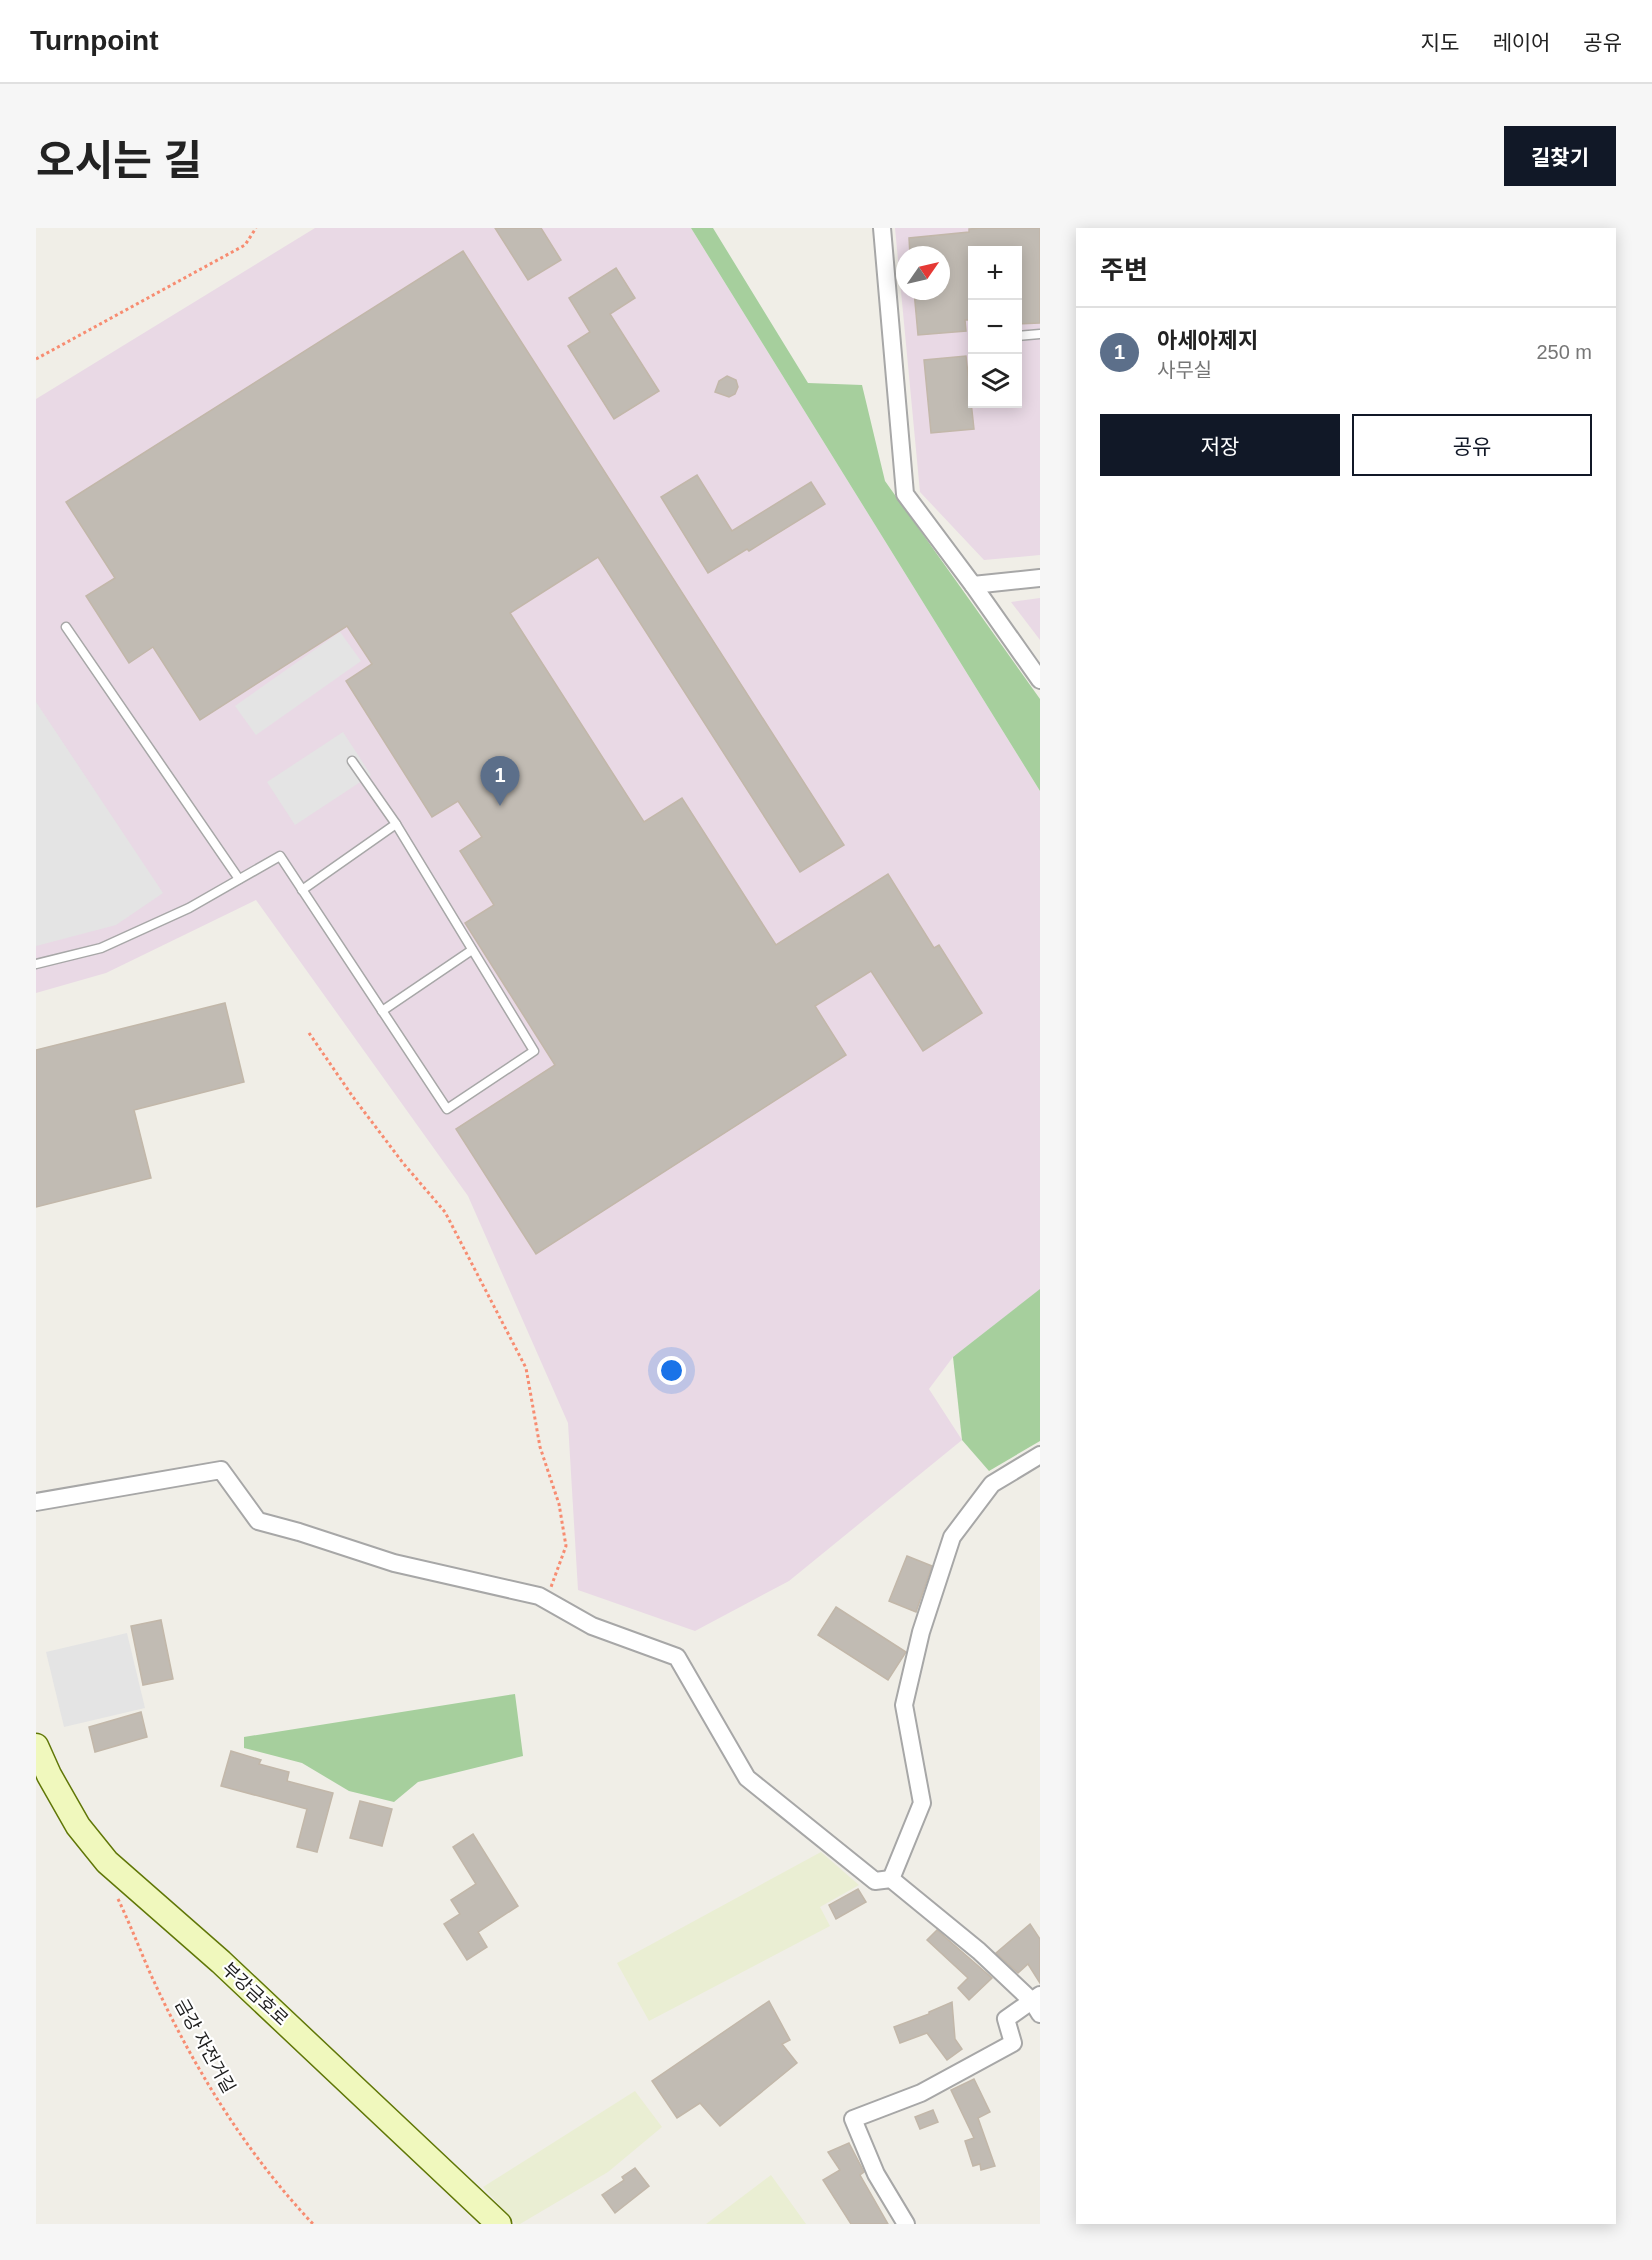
<!DOCTYPE html>
<html lang="ko">
<meta charset="utf-8">
<style>
:root{--surface:#fff;--page:#f6f6f6;--text:#222;--muted:#767676;--line:#e0e0e0;--accent:#111827}
body{margin:0;font-family:Arial,"Noto Sans KR",sans-serif;background:var(--page);color:var(--text)}
.controls{position:absolute;right:18px;top:18px;display:grid;overflow:hidden;border-radius:0px;box-shadow:0 3px 15px #0003}
.controls button{width:54px;height:54px;display:grid;place-items:center;padding:0;border:0;border-bottom:2px solid var(--line);background:var(--surface);color:var(--text);font:30px sans-serif}
.compass{position:absolute;left:860px;top:18px;width:54px;height:54px;border-radius:50%;background:var(--surface);box-shadow:0 3px 15px #0003;rotate:56deg}
.you{position:absolute;left:636px;top:1143px;width:21px;height:21px;margin:-15px;border:4px solid #fff;border-radius:50%;background:#1a73e8;box-shadow:0 0 0 9px #1a73e833}
.badge{display:grid;place-items:center;width:39px;height:39px;border-radius:50%;background:var(--accent);color:#fff;font-size:20px;font-weight:700}
.pin{position:absolute;translate:-50% -50px;filter:drop-shadow(0 2px 3px #0008)}
.pin::after{content:'';position:absolute;top:32px;width:21px;height:18px;background:inherit;clip-path:polygon(0 0,100% 0,50% 100%)}
.list{margin:0;padding:0;list-style:none}
h2{display:flex;justify-content:space-between;align-items:center;height:78px;margin:0;padding:0 24px;font-size:26px}
h2 small{font-size:20px;font-weight:400;color:var(--muted)}
.list li{display:grid;grid-template-columns:39px 1fr auto;gap:18px;align-items:center;box-sizing:border-box;height:90px;padding:0 24px;border-top:2px solid var(--line)}
.list b{display:block;font-size:22px;white-space:nowrap}
.list p{margin:0;font-size:20px;white-space:nowrap;color:var(--muted)}
.list em{font-size:20px;font-style:normal;color:var(--muted)}
.actions{display:flex;gap:12px;padding:18px 24px}
.actions a{flex:1;padding:14px 0;border:2px solid var(--accent);border-radius:0px;text-align:center;font-size:21px;color:var(--accent)}
.actions .main{background:var(--accent);color:#fff}
.icon{flex:none;width:33px;height:33px;fill:none;stroke:currentColor;stroke-width:2;stroke-linecap:round;stroke-linejoin:round}
.map{position:relative;flex:none;width:1004px;height:1996px;overflow:hidden;border-radius:0px}
header{display:flex;align-items:center;gap:36px;box-sizing:border-box;height:84px;padding:0 30px;background:var(--surface);border-bottom:2px solid var(--line)}
header strong{font-size:28px}
nav{display:flex;gap:33px;margin-inline-start:auto;font-size:21px}
.intro{display:flex;align-items:center;justify-content:space-between;box-sizing:border-box;height:144px;padding:0 36px}
h1{margin:0;font-size:42px}
.button{padding:15px 27px;border-radius:0px;background:var(--accent);color:#fff;font-size:21px;font-weight:700}
main{display:flex;gap:36px;padding:0 36px}
aside{flex:1;background:var(--surface);border-radius:0px;box-shadow:0 3px 15px #0003}
.map>svg:first-child{display:block}
.industrial{fill:#e9d9e5;fill-rule:evenodd}
.farmland{fill:#eaeed3}
.forest{fill:#a6cf9d}
.parking{fill:#e4e4e4}
.building{fill:#c1bbb3;stroke:#c2b7a9;stroke-width:1.5}
.lines{fill:none;stroke-linecap:round;stroke-linejoin:round}
.lane-casing{stroke:#a7a7a7;stroke-width:11}
.street-casing{stroke:#a7a7a7;stroke-width:20}
.secondary-casing{stroke:#607707;stroke-width:27}
.path{stroke:#f78c71;stroke-width:3;stroke-dasharray:3 3;stroke-linecap:butt}
.lane{stroke:#fff;stroke-width:8}
.street{stroke:#fff;stroke-width:16}
.secondary{stroke:#f0f8bd;stroke-width:24}
.labels{text-anchor:middle;dominant-baseline:central;stroke-width:4.5;stroke-linejoin:round;paint-order:stroke}
.street-label{font-size:18px;fill:#202020;stroke:#fff}
</style>
<header>
<strong>Turnpoint</strong>
<nav><a>지도</a><a>레이어</a><a>공유</a></nav>
</header>
<div class="intro"><h1>오시는 길</h1><a class="button">길찾기</a></div>
<main>
<div class="map">
<svg width="1004" height="1996" viewBox="0 0 1004 1996">
<rect width="100%" height="100%" fill="#f0eee7"/>
<!-- industrial -->
<g class="industrial">
<path d="M279 0H655L1004 563V1062L917 1129 893 1161 926 1212 753 1353 659 1403 542 1362 532 1195 432 968 220 672 70 745 0 765V171Z"/>
<path d="M859 0H1004V327L948 332 884 264ZM936 22H981V176H936ZM869 27H905V63H869Z"/>
<path d="M1004 370V412L975 374Z"/>
</g>
<!-- farmland -->
<g class="farmland">
<path d="M785 1624 823 1657 784 1679 794 1698 613 1793 581 1735Z"/>
<path d="M599 1863 626 1899 572 1944 484 1996H480L447 1959Z"/>
<path d="M735 1947 770 1996H670Z"/>
</g>
<!-- forest -->
<g class="forest">
<path d="M655 0H677L772 155 826 157 849 253 1004 471V563Z"/>
<path d="M1004 1061V1213L953 1243 926 1212 917 1129Z"/>
<path d="M479 1466 487 1528 382 1554 358 1574 313 1563 266 1535 208 1520V1509Z"/>
</g>
<!-- parking -->
<g class="parking">
<path d="M304 404 325 433 220 507 199 478Z"/>
<path d="M0 474 127 665 80 697 0 718Z"/>
<path d="M307 504 335 547 259 597 231 554Z"/>
<path d="M91 1405 109 1480 28 1499 10 1424Z"/>
</g>
<!-- building -->
<g class="building">
<path d="M459 0H505L525 32 492 52Z"/>
<path d="M946 0H1004V95L981 96V22H936V92H929L930 103 882 107 878 63H905V27H874L873 10 933 4V1Z"/>
<path d="M427 23 808 617 764 644 562 329 474 385 608 594 646 570 740 717 852 646 898 720 903 717 946 785 887 823 835 743 779 778 810 827 500 1026 420 901 519 837 429 695 458 677 424 623 446 609 422 573 396 589 310 453 336 436 311 398 164 492 117 419 93 435 50 368 79 350 30 274Z"/>
<path d="M580 40 599 70 574 86 623 163 578 191 532 118 554 104 533 70Z"/>
<path d="M930 128 938 201 895 205 888 132Z"/>
<path d="M691 148 700 152 702 159 699 166 693 169 679 164 683 153Z"/>
<path d="M661 247 696 303 775 254 789 276 713 323 711 321 672 345 625 269Z"/>
<path d="M189 775 208 854 98 882 115 950 0 979V822Z"/>
<path d="M871 1328 896 1338 880 1384 853 1373Z"/>
<path d="M800 1379 870 1424 852 1452 782 1407Z"/>
<path d="M125 1392 137 1451 107 1457 95 1398Z"/>
<path d="M105 1484 111 1509 59 1524 53 1499Z"/>
<path d="M195 1523 225 1532 223 1536 253 1544 251 1553 297 1565 281 1624 261 1619 271 1581 185 1558Z"/>
<path d="M324 1573 356 1581 346 1618 314 1610Z"/>
<path d="M437 1606 482 1678 442 1704 451 1719 431 1732 408 1696 424 1686 415 1672 440 1656 417 1619Z"/>
<path d="M822 1661 830 1674 800 1691 793 1677Z"/>
<path d="M994 1696 1004 1711V1755L992 1736 982 1745 960 1725Z"/>
<path d="M901 1702 956 1750 933 1772 922 1760 932 1750 891 1712Z"/>
<path d="M733 1773 754 1812 746 1816 761 1835 684 1898 664 1875 641 1890 616 1853Z"/>
<path d="M916 1774 919 1811 926 1821 911 1832 891 1805 864 1815 858 1799 893 1786V1784Z"/>
<path d="M938 1851 954 1884 942 1890 959 1938 945 1942 944 1936 937 1938 929 1913 938 1910 915 1862Z"/>
<path d="M897 1882 902 1894 884 1901 879 1889Z"/>
<path d="M813 1915 828 1944 824 1947 852 1996H815L787 1952 804 1942 792 1924Z"/>
<path d="M599 1940 613 1958 579 1985 566 1967 588 1952 586 1949Z"/>
</g>
<g class="lines">
<!-- lane casing -->
<g class="lane-casing">
<g id="lane">
<path d="M981 108 1004 106"/>
<path d="M30 399 203 651"/>
<path d="M266 662 360 596 316 533"/>
<path d="M0 736 65 720 153 680 244 628 411 881 498 823 360 596"/>
<path d="M346 783 436 722"/>
</g>
</g>
<!-- street casing -->
<g class="street-casing">
<g id="street">
<path d="M846 0 869 266 937 357 1004 350"/>
<path d="M937 357 1004 452"/>
<path d="M0 1274 185 1242 222 1293 263 1304 358 1335 503 1368 556 1398 641 1429 711 1550 839 1653 855 1651 943 1723 996 1773 1004 1786"/>
<path d="M855 1651 886 1575 868 1477 885 1404 916 1309 956 1256 1004 1227"/>
<path d="M870 1996 840 1946 817 1891 885 1865 977 1815 970 1791 1004 1767"/>
</g>
</g>
<!-- secondary casing -->
<g class="secondary-casing">
<path id="secondary" d="M0 1518 13 1547 42 1598 71 1634 185 1734 463 1996"/>
</g>
<!-- path -->
<g class="path">
<path d="M0 131 209 17 220 0"/>
<path d="M273 805 317 869 367 935 409 984 490 1140 504 1219 523 1276 530 1318 515 1359"/>
<path d="M82 1671C94 1696 104 1722 115 1747 156 1837 209 1924 277 1996"/>
</g>
<!-- lane -->
<use href="#lane" class="lane"/>
<!-- street -->
<use href="#street" class="street"/>
<!-- secondary -->
<use href="#secondary" class="secondary"/>
</g>
<g class="labels">
<!-- street labels -->
<g class="street-label">
<text transform="translate(219 1766) rotate(43)">부강금호로</text>
<text transform="translate(169 1818) rotate(61)">금강 자전거길</text>
</g>
</g>
</svg>
<div class="controls">
<button>+</button>
<button>−</button>
<button><svg class="icon" aria-label="layers" viewBox="0 0 24 24"><path d="M12 4l9 5-9 5-9-5zM3 14l9 5 9-5"/></svg></button>
</div>
<svg class="compass" viewBox="-18 -18 36 36"><path d="M0-13l5 13h-10z" fill="#e53935"/><path d="M0 13l5-13h-10z" fill="#767676"/></svg>
<div class="you"></div>
<div class="pin badge" style="left:464px;top:578px;background:#5c6f8a">1</div>
</div>
<aside>
<h2>주변<small></small></h2>
<ul class="list">
<li><span class="badge" style="background:#5c6f8a">1</span><div><b>아세아제지</b><p>사무실</p></div><em>250 m</em></li>
</ul>
<div class="actions"><a class="main">저장</a><a>공유</a></div>
</aside>
</main>
